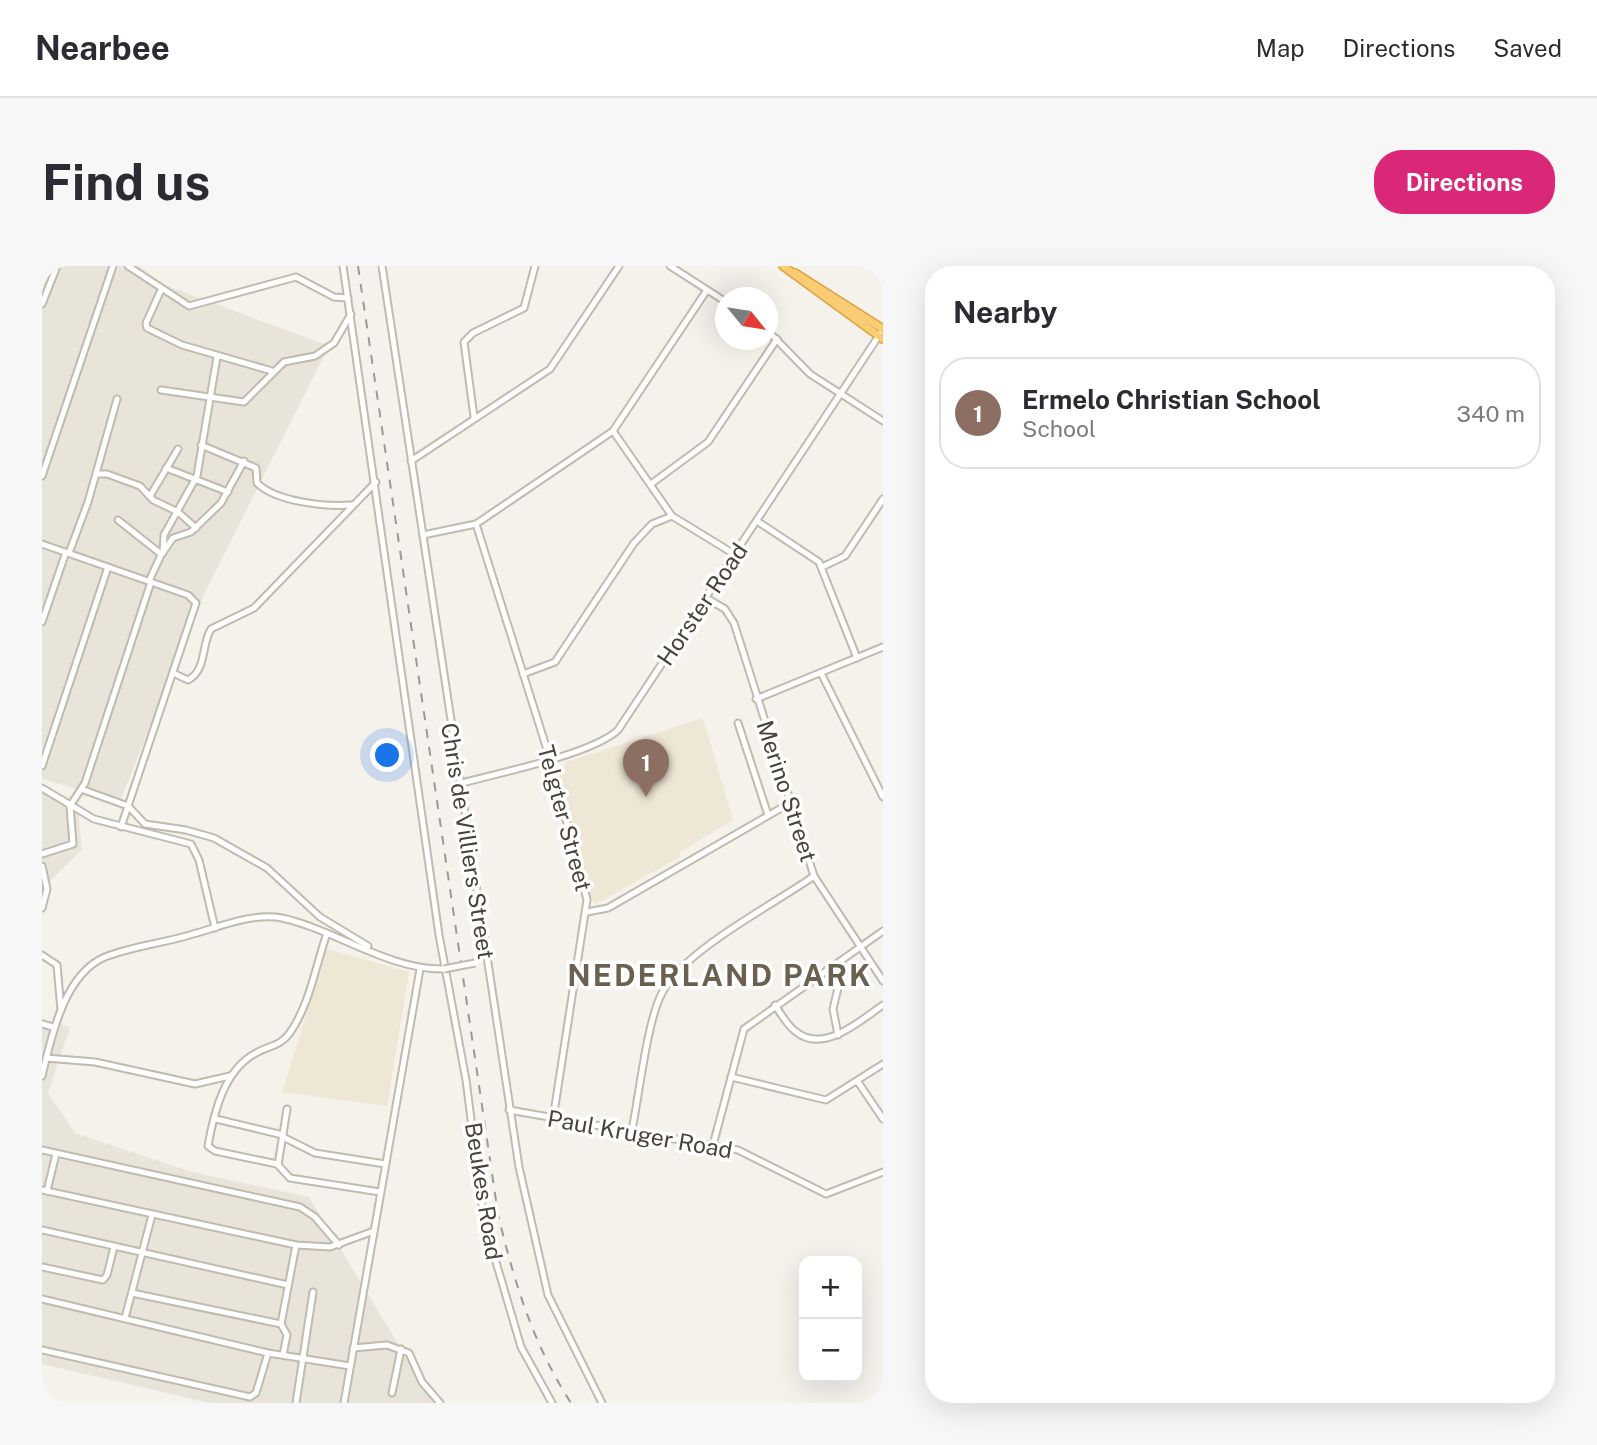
<!DOCTYPE html>
<meta charset="utf-8">
<style>
:root{--surface:#fff;--page:#f7f7f7;--text:#2b2b33;--muted:#7c7c81;--line:#e1e1e2;--accent:#db2777}
body{margin:0;font-family:"Public Sans",sans-serif;background:var(--page);color:var(--text)}
.controls{position:absolute;right:21px;bottom:21px;display:grid;overflow:hidden;border-radius:14px;box-shadow:0 7px 28px #0002}
.controls button{width:63px;height:63px;display:grid;place-items:center;padding:0;border:0;border-bottom:2px solid var(--line);background:var(--surface);color:var(--text);font:35px sans-serif}
.compass{position:absolute;left:673px;top:21px;width:63px;height:63px;border-radius:50%;background:var(--surface);box-shadow:0 7px 28px #0002;rotate:120deg}
.you{position:absolute;left:346px;top:490px;width:24px;height:24px;margin:-18px;border:5px solid #fff;border-radius:50%;background:#1a73e8;box-shadow:0 0 0 10px #1a73e833}
.badge{display:grid;place-items:center;width:46px;height:46px;border-radius:50%;background:var(--accent);color:#fff;font-size:23px;font-weight:700}
.pin{position:absolute;translate:-50% -58px;filter:drop-shadow(0 2px 4px #0008)}
.pin::after{content:'';position:absolute;top:37px;width:24px;height:21px;background:inherit;clip-path:polygon(0 0,100% 0,50% 100%)}
.list{margin:0;padding:0;list-style:none}
h2{display:flex;justify-content:space-between;align-items:center;height:91px;margin:0;padding:0 28px;font-size:30px}
h2 small{font-size:23px;font-weight:400;color:var(--muted)}
.list li{display:grid;grid-template-columns:46px 1fr auto;gap:21px;align-items:center;box-sizing:border-box;height:112px;margin:0 14px 14px;padding:0 14px;border:2px solid var(--line);border-radius:28px}
.list b{display:block;font-size:26px;white-space:nowrap}
.list p{margin:0;font-size:23px;white-space:nowrap;color:var(--muted)}
.list em{font-size:23px;font-style:normal;color:var(--muted)}
.map{position:relative;flex:none;width:841px;height:1137px;overflow:hidden;border-radius:28px}
header{display:flex;align-items:center;gap:42px;box-sizing:border-box;height:98px;padding:0 35px;background:var(--surface);border-bottom:2px solid var(--line)}
header strong{font-size:33px}
nav{display:flex;gap:38px;margin-inline-start:auto;font-size:24px}
.intro{display:flex;align-items:center;justify-content:space-between;box-sizing:border-box;height:168px;padding:0 42px}
h1{margin:0;font-size:49px}
.button{padding:18px 32px;border-radius:28px;background:var(--accent);color:#fff;font-size:24px;font-weight:700}
main{display:flex;gap:42px;padding:0 42px}
aside{flex:1;background:var(--surface);border-radius:28px;box-shadow:0 7px 28px #0002}
.map>svg:first-child{display:block}
.residential{fill:#e9e4da}
.education{fill:#eee7d6}
.lines{fill:none;stroke-linecap:round;stroke-linejoin:round}
.minor-casing{stroke:#c1baae;stroke-width:9}
.highway-casing{stroke:#daa241;stroke-width:10}
.minor{stroke:#fff;stroke-width:5}
.highway{stroke:#facc73;stroke-width:7}
.rail{stroke:#9a9a9a;stroke-width:2;stroke-dasharray:9 9;stroke-linecap:butt}
.minor-bridge-casing{stroke:#c1baae;stroke-width:9;stroke-linecap:butt}
.minor-bridge{stroke:#fff;stroke-width:5}
.labels{text-anchor:middle;dominant-baseline:central;stroke-width:7;stroke-linejoin:round;paint-order:stroke}
.street-label{font-size:23px;fill:#4a4339;stroke:#fff}
.district-label{font-size:30px;font-weight:bold;letter-spacing:2px;fill:#6c6151;stroke:#fff}
</style>
<header>
<strong>Nearbee</strong>
<nav><a>Map</a><a>Directions</a><a>Saved</a></nav>
</header>
<div class="intro"><h1>Find us</h1><a class="button">Directions</a></div>
<main>
<div class="map">
<svg width="841" height="1137" viewBox="0 0 841 1137">
<rect width="100%" height="100%" fill="#f5f2ec"/>
<!-- residential -->
<g class="residential">
<path d="M7 0H96L120 18 287 80 163 326 78 535 0 513V22Z"/>
<path d="M0 526 35 535 40 584 0 622Z"/>
<path d="M0 752 28 761 6 827 33 867 150 906 267 931 392 1137H168L0 1098Z"/>
</g>
<!-- education -->
<g class="education">
<path d="M661 452 691 554 637 587 639 590 554 638 550 635 517 508 524 496Z"/>
<path d="M285 683 367 706 345 840 240 826Z"/>
</g>
<g class="lines">
<!-- minor casing -->
<g class="minor-casing">
<g id="minor">
<path d="M86 0 147 40 254 11 292 31 306 32"/>
<path d="M301 0 397 669 424 814 442 955 479 1081 510 1137"/>
<path d="M340 0 477 901 506 1029 560 1137"/>
<path d="M628 0 684 36"/>
<path d="M119 24 104 57 105 62 140 79 230 105"/>
<path d="M0 38 15 0"/>
<path d="M726 65 768 108 841 155"/>
<path d="M119 124 202 136 242 96 273 90 292 77 309 48"/>
<path d="M432 151 422 76 431 67 482 42 493 0"/>
<path d="M571 165 630 250 692 288"/>
<path d="M159 179 214 202 215 217C234 236 284 241 310 239"/>
<path d="M369 195 508 103 577 0"/>
<path d="M124 202 186 226"/>
<path d="M54 208H65L98 220 111 234 136 246 154 262"/>
<path d="M0 210 71 0"/>
<path d="M609 218 666 176 735 73"/>
<path d="M108 230 136 183"/>
<path d="M76 254 119 288"/>
<path d="M715 255 777 296 815 392"/>
<path d="M434 258 508 493 545 634 511 853"/>
<path d="M381 269 434 258 571 165 665 24"/>
<path d="M0 278 146 329 154 337 79 561"/>
<path d="M27 287 46 236 75 133"/>
<path d="M121 287 122 269 155 210 175 91"/>
<path d="M780 301 803 290 841 233"/>
<path d="M107 315 119 289 131 272 149 266 179 237 202 195"/>
<path d="M664 332 683 343 692 357 772 610 841 715"/>
<path d="M0 356 24 286"/>
<path d="M131 407 146 414C165 404 159 379 169 363L212 342 334 216"/>
<path d="M779 407 841 531"/>
<path d="M481 408 513 396 592 277 610 258 630 250"/>
<path d="M714 433 841 381"/>
<path d="M696 457 726 549"/>
<path d="M0 500 66 301"/>
<path d="M416 518C453 508 551 488 576 464L838 68"/>
<path d="M0 522 52 553 149 578 157 594 173 662"/>
<path d="M39 523 86 540 103 558 144 564 172 572 225 602 278 651 326 680"/>
<path d="M28 540 43 517 109 316"/>
<path d="M0 588 31 578 28 540"/>
<path d="M0 600 5 623 0 642"/>
<path d="M545 646 566 642 748 537"/>
<path d="M285 667C274 699 267 741 247 768 238 780 226 780 214 787 182 804 172 846 166 880L173 885 235 898 248 912 338 926"/>
<path d="M0 689 15 699 19 744"/>
<path d="M786 703 796 722 791 743 796 769"/>
<path d="M733 739C739 748 745 759 753 765 781 789 819 754 841 739"/>
<path d="M0 758 11 761"/>
<path d="M4 792 53 796 153 818 188 810"/>
<path d="M0 810C9 772 22 708 63 691 91 680 123 677 151 668 177 661 213 646 240 652 294 664 346 704 402 703"/>
<path d="M689 811 784 834 841 798"/>
<path d="M816 816 841 853"/>
<path d="M467 844 696 884 784 928 841 906"/>
<path d="M174 853 241 869"/>
<path d="M590 864C597 830 605 755 620 727 642 684 731 639 772 610"/>
<path d="M241 871 273 887 343 898"/>
<path d="M671 879 702 763 841 665"/>
<path d="M0 884 258 941 273 951 297 979"/>
<path d="M236 899 245 843"/>
<path d="M0 924 254 979 288 981 332 965"/>
<path d="M5 925 14 888"/>
<path d="M0 964 246 1019"/>
<path d="M0 1001 61 1014 65 1009 72 981"/>
<path d="M90 1027 239 1058"/>
<path d="M0 1033 226 1087 308 1100"/>
<path d="M83 1052 110 949"/>
<path d="M311 1082 345 1079 367 1087 380 1116 398 1137"/>
<path d="M0 1084 208 1131 214 1127 226 1087"/>
<path d="M241 1089 245 1069 239 1058 254 979"/>
<path d="M350 1127 359 1083"/>
<path d="M254 1137 271 1026"/>
<path d="M302 1137 378 703"/>
</g>
</g>
<!-- highway casing -->
<g class="highway-casing">
<g id="highway">
<path d="M741 0 841 73"/>
<path d="M753 7 841 63"/>
</g>
</g>
<!-- minor -->
<use href="#minor" class="minor"/>
<!-- highway -->
<use href="#highway" class="highway"/>
<!-- rail -->
<path class="rail" d="M316 0 456 948C472 1016 491 1078 529 1137"/>
<!-- minor-bridge casing -->
<g class="minor-bridge-casing">
<path id="minor-bridge" d="M402 703 433 697"/>
</g>
<!-- minor-bridge -->
<use href="#minor-bridge" class="minor-bridge"/>
</g>
<g class="labels">
<!-- street labels -->
<g class="street-label">
<text transform="translate(660 338) rotate(-56)">Horster Road</text>
<text transform="translate(745 525) rotate(72)">Merino Street</text>
<text transform="translate(523 552) rotate(75)">Telgter Street</text>
<text transform="translate(426 575) rotate(81)">Chris de Villiers Street</text>
<text transform="translate(598 868) rotate(10)">Paul Kruger Road</text>
<text transform="translate(442 925) rotate(81)">Beukes Road</text>
</g>
<!-- district labels -->
<g class="district-label">
<text x="678" y="709">NEDERLAND PARK</text>
</g>
</g>
</svg>
<div class="controls">
<button>+</button>
<button>−</button>
</div>
<svg class="compass" viewBox="-18 -18 36 36"><path d="M0-13l5 13h-10z" fill="#e53935"/><path d="M0 13l5-13h-10z" fill="#7c7c81"/></svg>
<div class="you"></div>
<div class="pin badge" style="left:604px;top:531px;background:#8d6e63">1</div>
</div>
<aside>
<h2>Nearby<small></small></h2>
<ul class="list">
<li><span class="badge" style="background:#8d6e63">1</span><div><b>Ermelo Christian School</b><p>School</p></div><em>340 m</em></li>
</ul>
</aside>
</main>
